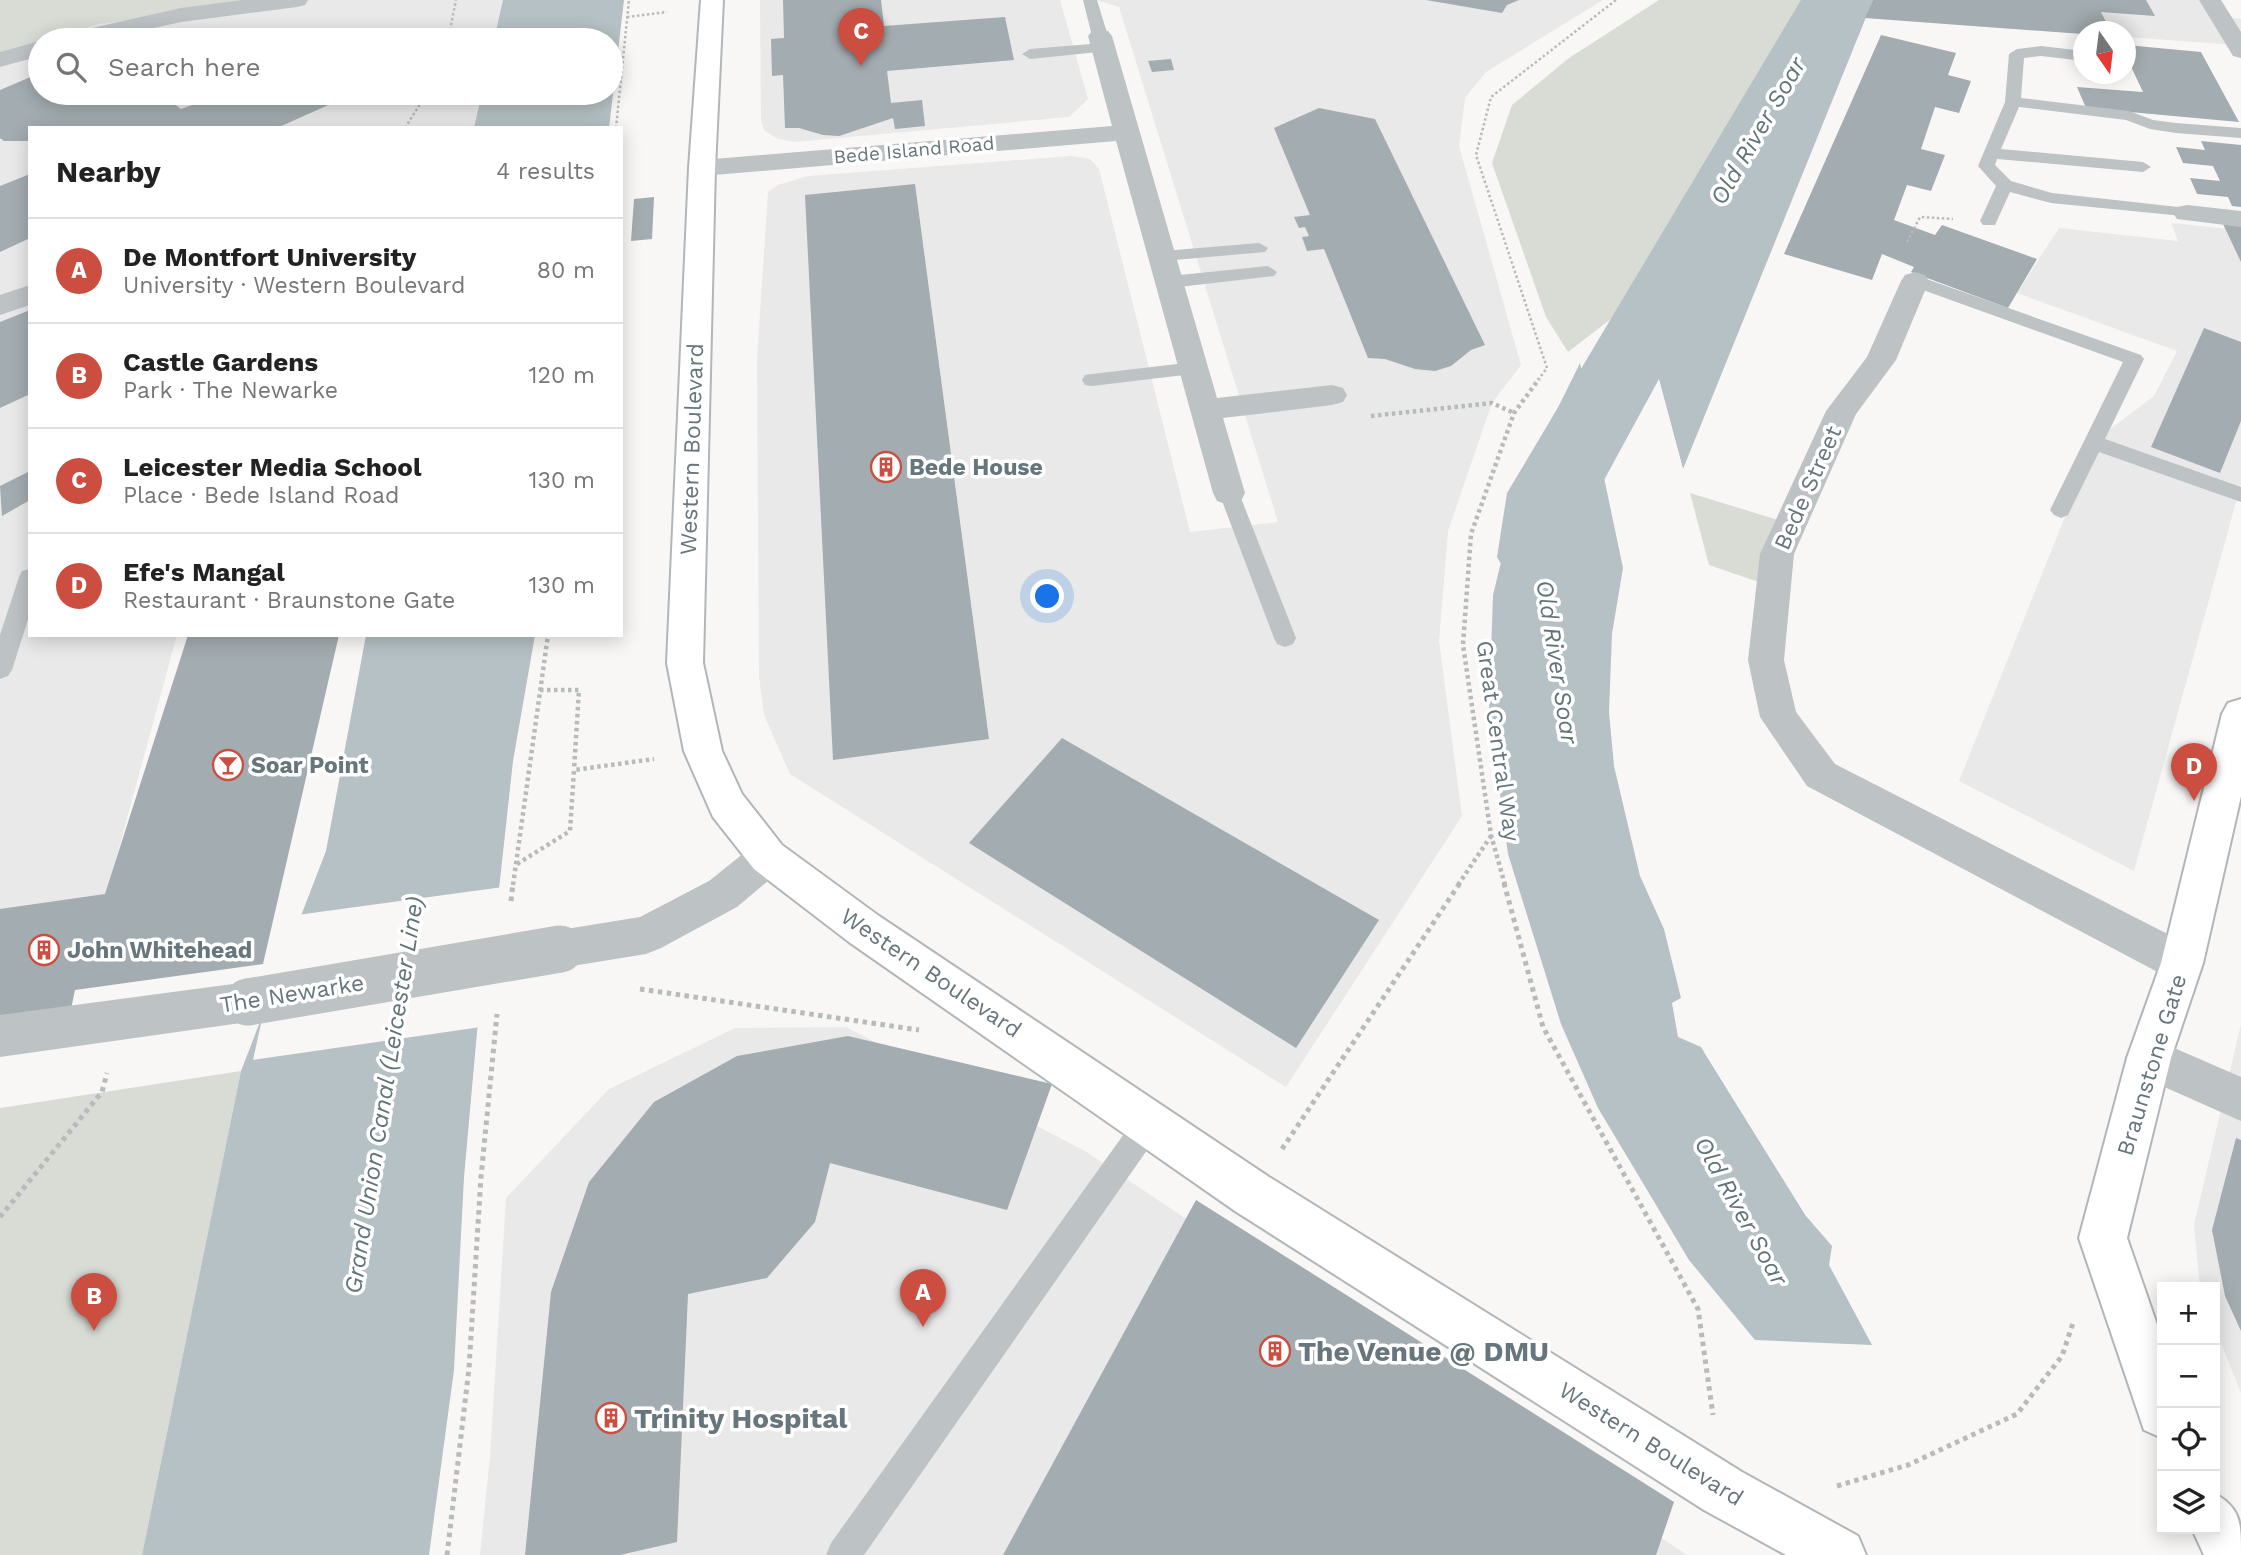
<!DOCTYPE html>
<meta charset="utf-8">
<style>
:root{--surface:#fff;--page:#f6f6f6;--text:#222;--muted:#767676;--line:#e0e0e0;--accent:#cc4e40}
body{margin:0;font-family:"Work Sans",sans-serif;background:var(--page);color:var(--text)}
.controls{position:absolute;right:21px;bottom:21px;display:grid;overflow:hidden;border-radius:0px;box-shadow:0 4px 18px #0003}
.controls button{width:63px;height:63px;display:grid;place-items:center;padding:0;border:0;border-bottom:2px solid var(--line);background:var(--surface);color:var(--text);font:35px sans-serif}
.compass{position:absolute;left:2073px;top:21px;width:63px;height:63px;border-radius:50%;background:var(--surface);box-shadow:0 4px 18px #0003;rotate:166deg}
.you{position:absolute;left:1048px;top:597px;width:24px;height:24px;margin:-18px;border:5px solid #fff;border-radius:50%;background:#1a73e8;box-shadow:0 0 0 10px #1a73e833}
.badge{display:grid;place-items:center;width:46px;height:46px;border-radius:50%;background:var(--accent);color:#fff;font-size:23px;font-weight:700}
.pin{position:absolute;translate:-50% -58px;filter:drop-shadow(0 2px 4px #0008)}
.pin::after{content:'';position:absolute;top:37px;width:24px;height:21px;background:inherit;clip-path:polygon(0 0,100% 0,50% 100%)}
.list{margin:0;padding:0;list-style:none}
h2{display:flex;justify-content:space-between;align-items:center;height:91px;margin:0;padding:0 28px;font-size:30px}
h2 small{font-size:23px;font-weight:400;color:var(--muted)}
.list li{display:grid;grid-template-columns:46px 1fr auto;gap:21px;align-items:center;box-sizing:border-box;height:105px;padding:0 28px;border-top:2px solid var(--line)}
.list b{display:block;font-size:26px;white-space:nowrap}
.list p{margin:0;font-size:23px;white-space:nowrap;color:var(--muted)}
.list em{font-size:23px;font-style:normal;color:var(--muted)}
.icon{flex:none;width:38px;height:38px;fill:none;stroke:currentColor;stroke-width:2;stroke-linecap:round;stroke-linejoin:round}
.map{position:relative;flex:none;width:2241px;height:1555px;overflow:hidden}
.search{position:absolute;background:var(--surface);box-shadow:0 4px 18px #0003;left:28px;top:28px;width:595px;height:77px;display:flex;align-items:center;gap:18px;box-sizing:border-box;padding:0 24px;border-radius:38px;color:var(--muted);font-size:26px}
.panel{position:absolute;background:var(--surface);box-shadow:0 4px 18px #0003;left:28px;top:126px;width:595px;height:511px;border-radius:0px}
.map>svg:first-child{display:block}
.built{fill:#e8e9e8}
.green{fill:#d8dcd5}
.water{fill:#b5c1c4}
.pier{fill:#f8f7f5}
.lines{fill:none;stroke-linecap:round;stroke-linejoin:round}
.river{fill:#b5c1c4;fill-rule:evenodd}
.building{fill:#a3acb0}
.secondary-casing{stroke:#b0b6b9;stroke-width:4}
.path-far2{stroke:#b7bbbc;stroke-width:2.5;stroke-dasharray:2.5 2.5;stroke-linecap:butt}
.path-far1{stroke:#b7bbbc;stroke-width:4.5;stroke-dasharray:3.5 3.5;stroke-linecap:butt}
.path{stroke:#b7bbbc;stroke-width:5;stroke-dasharray:4.5 4.5;stroke-linecap:butt}
.lane{fill:#bdc2c4;fill-rule:evenodd}
.street{fill:#bdc2c4;fill-rule:evenodd}
.secondary{fill:#fff;fill-rule:evenodd}
.street-bridge{stroke:#bdc2c4;stroke-width:47}
.labels{text-anchor:middle;dominant-baseline:central;stroke-width:7;stroke-linejoin:round;paint-order:stroke}
.far-street-label{font-size:19px;fill:#66767c;stroke:#fff}
.street-label{font-size:23px;fill:#66767c;stroke:#fff}
.poi-label{font-size:23px;font-weight:bold;fill:#66767c;stroke:#fff;text-anchor:start}
.water-label{font-size:24px;font-style:italic;fill:#617477;stroke:#fff}
.near-poi-label{font-size:28px;font-weight:bold;fill:#66767c;stroke:#fff;text-anchor:start}
</style>
<div class="map">
<svg width="2241" height="1555" viewBox="0 0 2241 1555">
<rect width="100%" height="100%" fill="#f8f7f5"/>
<!-- built -->
<g class="built">
<path d="M0 0H505L496 40H40V93H484L476 128H30V635H177L83 980 0 990Z"/>
<path d="M760 0H1060L1088 99 1069 117 794 142 776 138 764 130 761 120Z"/>
<path d="M1097 0H1603L1486 72 1465 98 1459 146 1521 365 1492 403 1448 531 1439 641 1462 816 1286 1087 790 774 764 715 759 676 757 359 768 192 778 185 808 176 1072 156 1090 159 1099 169 1190 532 1278 522 1119 7Z"/>
<path d="M1873 0H2210L2221 17 2241 19V51L2237 45 2126 37V32H2084L2083 34 1865 18Z"/>
<path d="M2171 223 2241 230V484L2134 871 1959 781 2089 457 2093 442 2154 396 2177 351 2017 293 2059 228 2178 241Z"/>
<path d="M2241 1024V1393L2215 1328V1287H2200L2194 1225Z"/>
<path d="M846 1027 1085 1151 1687 1555H480L490 1456 506 1198 609 1089 735 1028Z"/>
</g>
<!-- green -->
<g class="green">
<path d="M0 0H310L99 24 0 55Z"/>
<path d="M1659 0H1808L1636 293 1637 299 1568 352 1546 317 1492 163 1512 105 1569 58Z"/>
<path d="M1690 493 1791 524 1773 587 1709 565Z"/>
<path d="M241 1071 142 1555H0V1108Z"/>
</g>
<!-- water -->
<g class="water">
<path d="M503 0H624L609 128H474L482 93H611V40H494Z"/>
<path d="M1808 0H1873L1683 469 1636 293Z"/>
<path d="M1580 363 1623 568 1612 634 1609 712 1614 766 1640 876 1664 929 1681 998 1672 1003 1678 1037 1701 1047 1806 1216 1832 1246 1829 1265 1872 1345 1755 1340 1689 1260 1598 1108 1561 1024 1508 854 1489 711 1493 595 1512 517 1542 440Z"/>
<path d="M366 635H535L513 761 499 889 477 1032 464 1177 454 1370 429 1555H142L241 1071 326 851Z"/>
</g>
<!-- pier -->
<g class="pier">
<path d="M1633 299H1637L1684 473 1680 470Z"/>
<path d="M503 887 481 1027 253 1060 269 987 297 915Z"/>
<path d="M1706 1048 1809 1214 1811 1217 1806 1216 1704 1052Z"/>
</g>
<g class="lines">
<!-- river -->
<path class="river" d="M1801 0H1865L1597 493 1591 557 1577 582 1544 592 1511 582 1497 557 1507 493Z"/>
</g>
<!-- building -->
<g class="building">
<path d="M783 0H881L884 26 1005 17 1014 60 887 71 891 103 922 100 925 126 895 129 893 118 839 136 823 135 799 128H785L783 75 772 76 771 39 784 38Z"/>
<path d="M1426 0H1519L1507 5 1502 13Z"/>
<path d="M1873 0H2146L2155 16 2101 12 2111 32H2083V34L1865 18Z"/>
<path d="M1881 35 1956 53 1948 75 1971 81 1959 113 1935 107 1921 149 1945 155 1931 191 1907 185 1894 220 1935 235 1942 225 2037 259 2008 308 1911 272 1914 267 1882 254 1872 280 1784 254Z"/>
<path d="M2126 45 2201 52 2239 122 2086 108 2077 87 2143 92 2126 56Z"/>
<path d="M1171 59 1174 70 1152 72 1148 61Z"/>
<path d="M40 73V93H159L181 109 225 93H355L277 128H30V141H4L0 138V90Z"/>
<path d="M1319 108 1375 119 1485 345 1471 350 1451 366 1435 371 1415 369 1385 359 1368 358 1324 249 1307 251 1302 237 1309 236 1305 227 1299 228 1294 217 1310 215 1274 128Z"/>
<path d="M2201 141 2241 145V207L2232 206 2228 197 2197 194 2190 178 2220 181 2213 166 2183 163 2176 147 2205 150Z"/>
<path d="M30 174V238L0 252V186Z"/>
<path d="M915 184 989 739 833 760 805 195Z"/>
<path d="M654 197 652 239 631 241 634 199Z"/>
<path d="M2223 224 2241 226V262Z"/>
<path d="M30 310V394L0 408V322Z"/>
<path d="M2204 328 2241 342V421L2220 473 2151 447Z"/>
<path d="M30 471V500L2 516 0 486Z"/>
<path d="M188 635H339L263 964 75 990 71 1009 0 1020V909L105 894Z"/>
<path d="M1062 738 1379 920 1296 1048 969 843Z"/>
<path d="M848 1036 1052 1084 1007 1210 830 1163 815 1222 767 1278 688 1294 677 1542 620 1555H525L551 1292 589 1182 654 1102 737 1056Z"/>
<path d="M2236 1138 2241 1140V1331L2225 1296 2212 1230Z"/>
<path d="M1196 1200 1674 1502 1656 1555H1003Z"/>
</g>
<g class="lines">
<!-- secondary casing -->
<g class="secondary-casing">
<g id="secondary">
<path d="M701 0H723L715 168 703 663 722 751 742 794 782 845 879 916 1269 1177 1742 1472 1858 1536 1866 1555H1786L1704 1510 1235 1211 849 942 754 869 713 817 684 751 667 663 689 168Z"/>
<path d="M2241 699V796L2203 963 2171 1058 2127 1238 2162 1339V1438L2144 1430 2079 1238 2127 1058 2161 963 2222 714 2228 703Z"/>
<path d="M2215 1494C2241 1508 2241 1523 2241 1555H2204L2192 1529H2215Z"/>
</g>
</g>
<!-- path-far2 -->
<g class="path-far2">
<path d="M627 17 667 12"/>
<path d="M448 40 456 0"/>
<path d="M405 128 427 93"/>
<path d="M616 128 629 0"/>
<path d="M1907 242 1920 217 1953 219"/>
<path d="M1538 380 1547 368 1476 155 1491 97 1616 0"/>
</g>
<!-- path-far1 -->
<g class="path-far1">
<path d="M1371 416 1492 403 1514 413"/>
<path d="M540 690H579L574 770"/>
<path d="M517 864 570 831 574 770 654 759"/>
<path d="M513 885 548 635"/>
<path d="M1458 885 1491 836"/>
<path d="M1505 885 1491 835 1463 645 1471 534 1514 413 1539 379"/>
</g>
<!-- path -->
<g class="path">
<path d="M1504 883 1543 1027 1698 1309 1713 1415"/>
<path d="M511 901 513 883"/>
<path d="M640 989 919 1030"/>
<path d="M1282 1149 1460 883"/>
<path d="M0 1217 102 1092 107 1073"/>
<path d="M1837 1486 1908 1465 2017 1414 2062 1356 2073 1323"/>
<path d="M447 1555 469 1368 481 1177 497 1014"/>
</g>
<!-- lane -->
<g class="lane">
<path d="M1083 0H1097L1108 36 1105 39H1095L1092 36Z"/>
<path d="M1103 43 1108 45 1111 48 1108 51 1030 59 1022 54 1030 49Z"/>
<path d="M2041 46 2084 51V61L2041 56 2024 58 2021 98 2129 111 2153 120 2176 123 2241 128V138L2176 133 2150 129 2126 120 2019 107 2001 149 2143 162 2151 167 2143 172 1997 159 1995 165 2011 181 2052 193 2187 208 2193 209 2196 213 2193 217 2051 203 2010 192 1995 225H1983L1980 221 1996 186 1978 166 2005 102 2009 54 2017 49Z"/>
<path d="M1259 243 1268 248 1265 252 1163 261 1154 256 1163 251Z"/>
<path d="M1268 266 1277 272 1274 276 1170 288 1161 282 1170 276Z"/>
<path d="M1915 275 2141 355 2144 359 2105 439 2241 487V502L2099 452 2068 515 2061 518 2054 515 2050 510 2123 362 1909 285 1906 281 1909 277Z"/>
<path d="M1194 362 1201 363 1204 368 1201 373 1092 386 1085 385 1082 380 1085 375 1092 374Z"/>
<path d="M1229 486 1236 488 1239 493 1296 638 1293 644 1285 647 1277 644 1274 638 1219 493 1222 488Z"/>
<path d="M30 569V613L12 670 8 676 0 679V635L19 577 22 571Z"/>
<path d="M1149 1109 1159 1113 1163 1123 1159 1133 864 1555H826L831 1543 1139 1113Z"/>
</g>
<!-- street -->
<g class="street">
<path d="M243 0H308L305 5 297 7 181 22 100 40H57L61 35 181 8Z"/>
<path d="M2199 0H2221L2241 32V58L2233 56Z"/>
<path d="M1100 29 1108 31 1112 36 1217 398 1332 385 1343 388 1347 395 1343 402 1332 405 1223 418 1245 493 1241 501 1229 505 1217 501 1213 493 1116 141 702 176 693 174 689 168 693 162 702 160 1112 126 1088 36 1092 31Z"/>
<path d="M40 41V56L0 67V52Z"/>
<path d="M2187 205 2241 211V227L2177 219 2173 213 2177 207Z"/>
<path d="M1915 272 1925 275 1929 281 1896 360 1856 414 1794 554 1784 660 1796 712 1835 764 2197 949 2203 963 2197 977 2182 982 2167 977 1807 786 1760 717 1748 660 1760 554 1826 411 1867 357 1901 281 1905 275Z"/>
<path d="M30 285V305L0 315V295Z"/>
<path d="M768 839 782 845 788 857 782 869 737 907 661 948 646 954 560 968 545 963 539 949 545 935 560 930 640 917 709 881 754 845Z"/>
<path d="M248 982 263 988 269 1002 263 1016 248 1022 0 1057V1015Z"/>
<path d="M2149 1037 2241 1077V1121L2133 1073 2127 1058 2133 1043Z"/>
</g>
<!-- secondary -->
<use href="#secondary" class="secondary"/>
<!-- street-bridge -->
<path class="street-bridge" d="M248 1002 560 949"/>
</g>
<!-- icons -->
<defs>
<g id="building-ring" transform="scale(1.575)"><circle r="9.5" fill="#fff" stroke="#cc4e40" stroke-width="1.5"/><path d="M-4-6H4V6H1V3H-1V6H-4ZM-2.5-4.3h1.7v1.8h-1.7ZM.8-4.3h1.7v1.8H.8ZM-2.5-1h1.7V.8h-1.7ZM.8-1h1.7V.8H.8Z" fill="#cc4e40"/></g>
<g id="bar-ring" transform="scale(1.575)"><circle r="9.5" fill="#fff" stroke="#cc4e40" stroke-width="1.5"/><path d="M-6-5H6L.8 .8V4.5H3.5V6h-7V4.5H-.8V.8Z" fill="#cc4e40"/></g>
</defs>
<g fill-rule="evenodd">
<use href="#building-ring" x="886" y="467"/>
<use href="#bar-ring" x="228" y="765"/>
<use href="#building-ring" x="44" y="950"/>
<use href="#building-ring" x="1275" y="1351"/>
<use href="#building-ring" x="611" y="1418"/>
</g>
<g class="labels">
<!-- far-street labels -->
<g class="far-street-label">
<text transform="translate(914 150) rotate(-5)">Bede Island Road</text>
</g>
<!-- street labels -->
<g class="street-label">
<text transform="translate(692 449) rotate(-88)">Western Boulevard</text>
<text transform="translate(1808 488) rotate(-66)">Bede Street</text>
<text transform="translate(1498 741) rotate(82)">Great Central Way</text>
<text transform="translate(931 973) rotate(34)">Western Boulevard</text>
<text transform="translate(292 994) rotate(-9)">The Newarke</text>
<text transform="translate(2152 1065) rotate(-73)">Braunstone Gate</text>
<text transform="translate(1651 1444) rotate(32)">Western Boulevard</text>
</g>
<!-- poi labels -->
<g class="poi-label">
<text x="909" y="467">Bede House</text>
<text x="251" y="765">Soar Point</text>
<text x="67" y="950">John Whitehead</text>
</g>
<!-- water labels -->
<g class="water-label">
<text transform="translate(1758 131) rotate(-60)">Old River Soar</text>
<text transform="translate(1557 662) rotate(81)">Old River Soar</text>
<text transform="translate(384 1095) rotate(-81)">Grand Union Canal (Leicester Line)</text>
<text transform="translate(1741 1211) rotate(61)">Old River Soar</text>
</g>
<!-- near-poi labels -->
<g class="near-poi-label">
<text x="1298" y="1351">The Venue @ DMU</text>
<text x="634" y="1418">Trinity Hospital</text>
</g>
</g>
</svg>
<div class="controls">
<button>+</button>
<button>−</button>
<button><svg class="icon" aria-label="locate" viewBox="0 0 24 24"><circle cx="12" cy="12" r="6"/><path d="M12 2v4M12 18v4M2 12h4M18 12h4"/></svg></button>
<button><svg class="icon" aria-label="layers" viewBox="0 0 24 24"><path d="M12 4l9 5-9 5-9-5zM3 14l9 5 9-5"/></svg></button>
</div>
<svg class="compass" viewBox="-18 -18 36 36"><path d="M0-13l5 13h-10z" fill="#e53935"/><path d="M0 13l5-13h-10z" fill="#767676"/></svg>
<div class="you"></div>
<div class="pin badge" style="left:923px;top:1327px">A</div>
<div class="pin badge" style="left:94px;top:1331px">B</div>
<div class="pin badge" style="left:861px;top:66px">C</div>
<div class="pin badge" style="left:2194px;top:801px">D</div>
<div class="search"><svg class="icon" aria-label="search" viewBox="0 0 24 24"><circle cx="10" cy="10" r="6"/><path d="M15 15l6 6"/></svg>Search here</div>
<section class="panel">
<h2>Nearby<small>4 results</small></h2>
<ul class="list">
<li><span class="badge">A</span><div><b>De Montfort University</b><p>University · Western Boulevard</p></div><em>80 m</em></li>
<li><span class="badge">B</span><div><b>Castle Gardens</b><p>Park · The Newarke</p></div><em>120 m</em></li>
<li><span class="badge">C</span><div><b>Leicester Media School</b><p>Place · Bede Island Road</p></div><em>130 m</em></li>
<li><span class="badge">D</span><div><b>Efe's Mangal</b><p>Restaurant · Braunstone Gate</p></div><em>130 m</em></li>
</ul>
</section>
</div>
